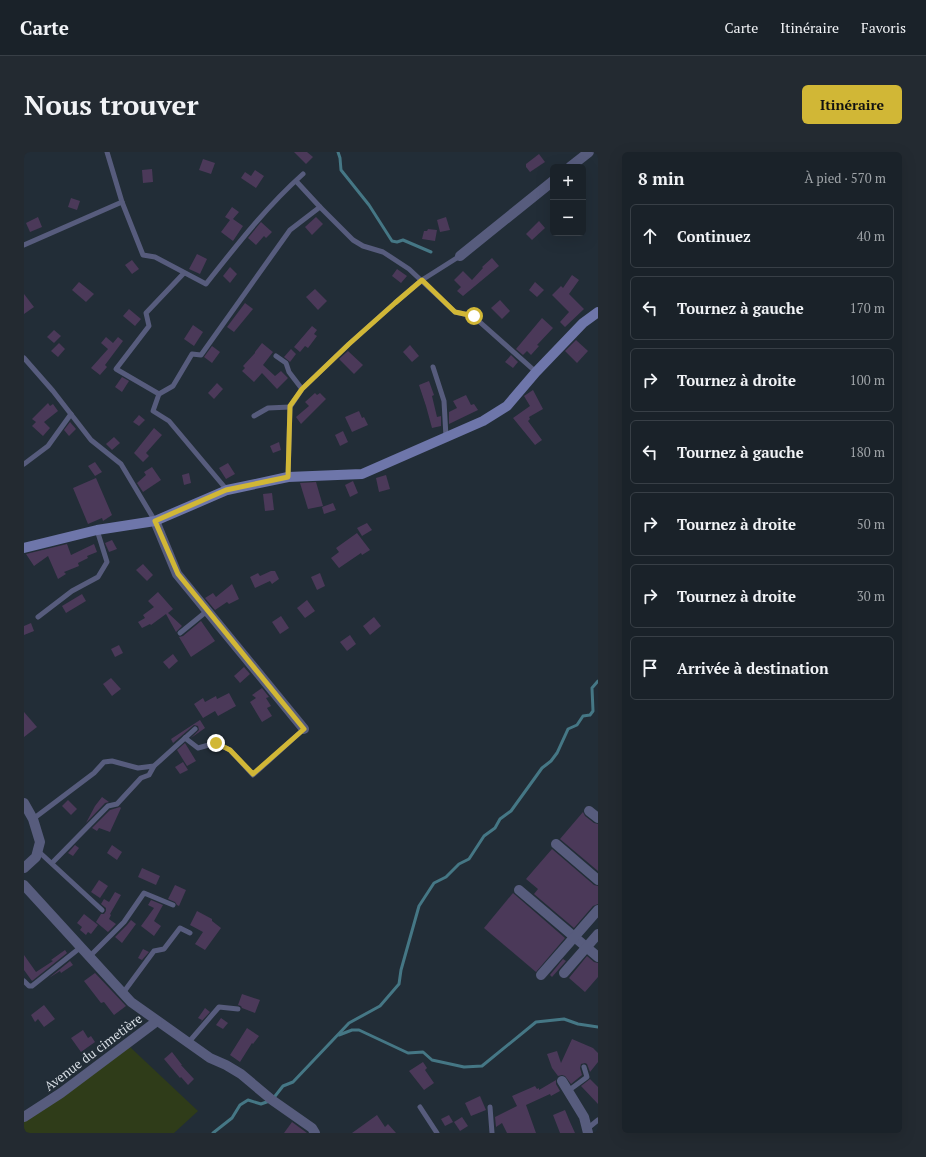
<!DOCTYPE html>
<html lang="fr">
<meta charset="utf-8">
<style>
:root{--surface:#1a2229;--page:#232a31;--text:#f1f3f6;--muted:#9fa4a8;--line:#383f46;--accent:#d1b736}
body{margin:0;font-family:"PT Serif",serif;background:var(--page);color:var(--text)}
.controls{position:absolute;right:12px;top:12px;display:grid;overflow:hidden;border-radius:6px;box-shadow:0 4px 16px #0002}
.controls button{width:36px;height:36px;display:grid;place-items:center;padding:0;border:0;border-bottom:1px solid var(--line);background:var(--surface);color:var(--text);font:20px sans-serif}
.stop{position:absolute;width:12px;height:12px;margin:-9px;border:3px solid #d1b736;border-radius:50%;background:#fff}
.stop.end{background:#d1b736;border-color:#fff;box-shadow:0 1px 4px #0008}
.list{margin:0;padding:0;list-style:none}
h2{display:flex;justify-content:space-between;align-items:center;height:52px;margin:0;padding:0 16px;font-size:17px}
h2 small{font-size:13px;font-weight:400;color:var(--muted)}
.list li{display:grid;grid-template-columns:26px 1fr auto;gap:12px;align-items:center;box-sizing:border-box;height:64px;margin:0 8px 8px;padding:0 8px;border:1px solid var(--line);border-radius:6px}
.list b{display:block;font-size:15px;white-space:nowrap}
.list em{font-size:13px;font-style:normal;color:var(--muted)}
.icon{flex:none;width:22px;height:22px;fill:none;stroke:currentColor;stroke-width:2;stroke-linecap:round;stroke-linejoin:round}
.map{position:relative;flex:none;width:574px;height:981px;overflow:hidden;border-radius:6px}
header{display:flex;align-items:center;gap:24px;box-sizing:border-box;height:56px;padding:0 20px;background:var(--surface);border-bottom:1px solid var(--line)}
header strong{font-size:19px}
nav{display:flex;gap:22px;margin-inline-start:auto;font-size:14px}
.intro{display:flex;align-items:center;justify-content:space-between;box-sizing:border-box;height:96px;padding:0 24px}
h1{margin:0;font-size:28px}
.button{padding:10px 18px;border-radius:6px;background:var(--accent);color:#111;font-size:14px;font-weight:700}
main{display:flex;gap:24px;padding:0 24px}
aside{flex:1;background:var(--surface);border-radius:6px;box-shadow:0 4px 16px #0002}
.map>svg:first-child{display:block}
.green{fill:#2f3c19}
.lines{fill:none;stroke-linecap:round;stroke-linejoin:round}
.stream{stroke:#457785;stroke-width:3}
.building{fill:#4b3959}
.lane{stroke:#575c7d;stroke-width:5}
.street{stroke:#575c7d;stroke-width:10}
.secondary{stroke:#6e76aa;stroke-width:10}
.route{stroke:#d1b736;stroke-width:5}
.labels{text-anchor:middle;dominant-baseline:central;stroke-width:4;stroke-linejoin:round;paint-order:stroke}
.street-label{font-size:13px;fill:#d7dde4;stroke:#222d37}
</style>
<header>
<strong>Carte</strong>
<nav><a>Carte</a><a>Itinéraire</a><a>Favoris</a></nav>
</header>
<div class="intro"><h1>Nous trouver</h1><a class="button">Itinéraire</a></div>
<main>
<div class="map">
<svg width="574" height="981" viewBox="0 0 574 981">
<rect width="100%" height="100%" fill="#222d37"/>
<!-- green -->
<path class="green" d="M106 895 174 959 150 981H0V968Z"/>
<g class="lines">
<!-- stream -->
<g class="stream">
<path d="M314 0 316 6 317 18 345 53 368 89 373 90 379 88 407 100"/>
<path d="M315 883 328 878H335L384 901 399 900 408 908 440 915 458 914 512 870 540 867 554 872 574 875"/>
<path d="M189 981 208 966 216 953 224 948 237 952 248 948 259 934 269 930 325 871 356 854 375 832 377 818 395 754 410 731 422 725 435 712 445 707 460 684 471 676 476 667 487 659 518 616 527 609 533 601 544 577 553 573 559 564 566 563 569 559 568 536 574 529"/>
</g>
</g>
<!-- building -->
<g class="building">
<path d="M270 0H283L289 5 282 12Z"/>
<path d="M515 2 521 10 506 20 502 15V12Z"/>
<path d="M179 7 191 11 187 22 175 18Z"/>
<path d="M128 17 129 30 119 31 118 18Z"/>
<path d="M231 18 240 24 232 36 217 26 221 20 227 24Z"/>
<path d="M47 46 56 49 53 58 44 55Z"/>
<path d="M208 55 215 60 209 67 219 74 209 89 197 80 206 68 201 65Z"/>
<path d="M14 65 18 75 6 80 2 71Z"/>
<path d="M292 65 299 72 288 83 281 75Z"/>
<path d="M422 65 426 78 416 80 413 68Z"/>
<path d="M515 69 521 76 508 88 502 82Z"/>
<path d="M237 70 248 80 242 86 240 84 232 93 224 86Z"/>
<path d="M404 77 413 78 411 89 398 87 400 79H403Z"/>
<path d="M173 102 183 107 176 122 165 117Z"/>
<path d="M468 106 475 114 439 144 433 139 437 135 430 128 439 119 448 128 459 116 458 115Z"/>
<path d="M108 108 115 117 108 122 101 113Z"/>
<path d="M206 115 213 122 206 131 199 124Z"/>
<path d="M373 117 383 124 377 131 368 124Z"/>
<path d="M548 123 555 128 545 142 560 157 541 175 536 170 545 160 528 143 537 134 539 136Z"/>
<path d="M55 130 70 142 62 150 48 138Z"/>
<path d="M511 130 520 138 513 145 505 138Z"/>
<path d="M291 137 303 149 294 158 282 145Z"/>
<path d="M0 142 10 155 0 162Z"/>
<path d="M476 148 486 159 478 167 467 156Z"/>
<path d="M221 151 229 157 210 180 203 175Z"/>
<path d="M105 157 117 167 111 174 99 164Z"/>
<path d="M518 166 529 176 513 193 515 194 507 203 503 199 499 203 492 197Z"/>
<path d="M169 173 179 180 170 194 160 187Z"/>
<path d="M288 174 293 178 290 182 293 184 284 196 281 194 276 200 270 195Z"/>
<path d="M30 178 37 184 30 191 23 185Z"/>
<path d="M82 185 89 191 94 185 99 189 81 213 83 215 76 223 67 216 84 197 77 191Z"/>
<path d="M552 188 564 199 553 211 541 199Z"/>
<path d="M35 191 41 197 34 205 27 199Z"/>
<path d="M238 191 249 200 239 213 251 224 257 219 264 226 253 237 238 221 230 230 218 219 221 216 219 214 231 201V200Z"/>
<path d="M386 193 395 204 388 210 379 200Z"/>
<path d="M188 194 196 200 188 211 180 205Z"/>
<path d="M267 197 272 202 266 210 260 205Z"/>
<path d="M324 199 339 213 330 222 315 207Z"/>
<path d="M487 203 494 210 489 216 481 210Z"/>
<path d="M98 225 105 229 98 240 91 235Z"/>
<path d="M405 229 410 243 408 244 413 265 417 264V274L408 276 402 254 395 233Z"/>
<path d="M193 231 199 237 190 247 184 241Z"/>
<path d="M509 238 519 257 505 265 506 267 504 269 518 288 511 293 489 266 506 254 500 244Z"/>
<path d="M291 241 293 243 296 241 302 247 277 272 272 265 285 254 281 250Z"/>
<path d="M442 243 447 253 450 252 454 258 425 272V260L433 256 429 249Z"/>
<path d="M24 251 26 254 29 252 34 259 20 270 26 276 19 284 8 274 12 270 8 267Z"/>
<path d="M335 259 338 266 340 265 344 273 328 280 321 265Z"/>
<path d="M115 263 121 268 115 274 109 270Z"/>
<path d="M46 270 52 277 45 284 40 278Z"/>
<path d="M130 276 138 283 122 301 125 304 119 310 110 301Z"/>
<path d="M319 279 324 290 316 294 311 283Z"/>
<path d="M90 285 96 291 88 298 82 292Z"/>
<path d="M255 290 257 298 249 301 246 294Z"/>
<path d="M71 310 78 320 71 324 64 314Z"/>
<path d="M204 311 211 322 202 327 195 316Z"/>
<path d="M128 315 137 328 119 340 113 331 122 323 120 320Z"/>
<path d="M165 321 167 331 160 333 158 323Z"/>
<path d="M362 323 366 337 355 340 352 326Z"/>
<path d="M72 326 88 363 79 369 78 366 64 372 49 336Z"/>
<path d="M329 329 334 341 326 345 321 333Z"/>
<path d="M292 330 299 354 284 357 276 331Z"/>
<path d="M248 341 250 358 241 359 239 342Z"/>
<path d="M309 351 312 358 300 362 298 355Z"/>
<path d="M343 371 348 378 338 384 333 376Z"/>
<path d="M333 381 346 398 338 403 337 401 315 416 307 406 315 400 312 396Z"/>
<path d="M88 388 93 397 85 400 81 391Z"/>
<path d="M43 392 47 403 70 392 73 400 63 404 64 406 54 411 55 414 40 420 42 422 34 427 24 404 10 414 2 402Z"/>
<path d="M119 412 129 423 123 429 112 418Z"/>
<path d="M247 419H251L255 427 248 432 246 429 231 436 226 425 234 421 236 424Z"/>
<path d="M296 421 301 434 293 438 287 425Z"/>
<path d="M208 432 215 447 205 452 203 450 191 458 181 446 189 441 192 445Z"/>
<path d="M134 440 149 457 144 461 158 474 152 480 142 462 127 473 126 472 118 476 114 470 121 466 119 463 130 455 124 449Z"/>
<path d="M58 442 62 449 42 461 38 454Z"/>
<path d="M283 448 291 459 281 466 273 456Z"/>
<path d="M257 464 265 476 256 482 248 470Z"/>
<path d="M350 465 357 474 346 483 339 474Z"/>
<path d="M177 469 191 489 167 505 155 485 159 484Z"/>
<path d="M7 471 10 479 0 483V474Z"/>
<path d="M326 483 332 492 323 499 316 490Z"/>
<path d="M95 493 99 501 91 505 87 497Z"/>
<path d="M149 502 154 509 145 517 139 510Z"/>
<path d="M220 515 226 522 216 531 210 524Z"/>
<path d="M87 526 97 537 88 544 79 532Z"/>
<path d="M238 536 245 545 242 546 247 554 243 556 248 564 238 570 226 550 232 546 228 543Z"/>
<path d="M205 541 212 554 194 564 191 559 179 566 170 552 179 546 181 550 192 544 193 547Z"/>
<path d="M0 560 13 575 0 585Z"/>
<path d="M176 568 181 576 167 586 175 578 174 574 170 573 149 591 147 587Z"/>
<path d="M161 591 172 609 163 614 153 598Z"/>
<path d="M159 610 164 618 156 622 151 615Z"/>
<path d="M78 645 85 650 81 651 62 671 71 654Z"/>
<path d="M44 648 53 657 47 663 38 654Z"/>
<path d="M96 655 97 656 86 680 75 676 73 679 68 676 86 658Z"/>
<path d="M559 660 561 664 570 671 574 672V719L536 687Z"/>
<path d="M51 693 55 696 49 704 44 701Z"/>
<path d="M88 693 98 700 93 708 83 701Z"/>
<path d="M528 697 570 733 574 734V752L569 754 550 776 510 742 514 737 502 727Z"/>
<path d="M118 716 136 724 132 733 114 725Z"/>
<path d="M75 728 84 734 76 746 67 740Z"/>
<path d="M151 733 162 738 155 754 153 753 151 750 144 747Z"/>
<path d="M91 740 97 743 86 762 87 763 85 767 92 772 84 780 72 770 77 762H80L82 759V756L77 752 80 747 85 750Z"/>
<path d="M489 741 541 786 512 820 460 776Z"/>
<path d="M127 748 139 753 130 769 137 774 130 784 117 774 130 756 124 753Z"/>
<path d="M173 759 188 767V769L197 776 181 798 171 792 179 780 166 773Z"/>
<path d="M60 762 74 773 67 782 64 780 62 783 56 778 58 775 53 771Z"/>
<path d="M107 768 112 772 98 791 91 785 103 773Z"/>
<path d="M119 797 125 800 118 808 114 806Z"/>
<path d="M41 798 43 801 8 829 0 818V803L12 820 29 809 27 808Z"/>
<path d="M563 804 570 810 574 811V825L561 840 545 826Z"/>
<path d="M539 807 542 809 528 825 526 823Z"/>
<path d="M46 809 49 813 37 821 36 819 25 826Z"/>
<path d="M71 821 102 854 90 863 80 850 77 851 60 829Z"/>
<path d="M218 842 236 848 231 861 218 856 217 854 214 853Z"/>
<path d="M20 853 31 867 20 875 14 867 11 870 7 863Z"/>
<path d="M181 856 186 860 175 872 178 868 174 866Z"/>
<path d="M197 866 204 871 199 877 192 873Z"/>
<path d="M223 876 235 884 229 892 228 891 216 910 206 903Z"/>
<path d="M59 878 64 886 67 884 71 890 57 900 47 886Z"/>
<path d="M548 887 569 896 574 901V910L566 920 563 912 561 911 557 912 556 916 558 923 547 932 541 924 538 923 534 924 528 916 523 902 533 899 537 911Z"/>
<path d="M148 900 158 913H157L170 927 164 933 157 925 156 926 140 907Z"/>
<path d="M399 910 403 916 401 918 410 931 400 938 385 919Z"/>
<path d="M566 927 574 935V952L557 934Z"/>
<path d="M532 928V932L536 939 527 944 526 942 502 953 512 981H483L478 971 472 975 471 965 493 954 488 944 511 934 513 937 515 936V938Z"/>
<path d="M456 944 462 958 447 964 441 951Z"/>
<path d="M541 958 546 970 551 981H536L529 963Z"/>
<path d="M353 963 361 975 364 972 372 981H328Z"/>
<path d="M425 963 429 970 421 974 417 967Z"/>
<path d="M438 965 444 974 436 979 430 970Z"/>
<path d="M268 970 283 981H260Z"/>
</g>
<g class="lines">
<!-- lane -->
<g class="lane">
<path d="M83 0 98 50 119 103 131 105 182 132C212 94 242 55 279 22"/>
<path d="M272 29 296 55 329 88 339 94 359 100 385 117 431 160 449 164 512 220"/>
<path d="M0 93 98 50"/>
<path d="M160 121 122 161 125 174 92 217 135 242 129 259 145 269 203 338"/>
<path d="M252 204 262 211 265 220 278 237"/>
<path d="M0 206 29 239 67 288 97 312 131 369"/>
<path d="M409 215 420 249 422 285"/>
<path d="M135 242 149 234 168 202 177 203 266 78 296 55"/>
<path d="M230 264 244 256 266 255"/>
<path d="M0 312 24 294 47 262"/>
<path d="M264 325 266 255 278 237 325 192 371 151 398 128 436 104"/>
<path d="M14 465 48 439 74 425 83 410 73 378"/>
<path d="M156 481 183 459"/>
<path d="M161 586 174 596 192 591 206 598 229 623 280 577"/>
<path d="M9 667 70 621 80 610 88 609 114 616 130 614 171 577"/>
<path d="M13 698 78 758"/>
<path d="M28 711 84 654 93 652 117 626 125 623 130 614"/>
<path d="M66 804 100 770 120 741 149 753"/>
<path d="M0 829 5 834H8L57 795"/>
<path d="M99 841 130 799 140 797 156 776 166 781"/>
<path d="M164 891 195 855 214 857"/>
<path d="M544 939 563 925 560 915"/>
<path d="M396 955 413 981"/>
<path d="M466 955 468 981"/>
<path d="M563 977 574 968"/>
</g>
<!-- street -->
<g class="street">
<path d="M546 15 565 0"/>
<path d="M436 104 529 29"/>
<path d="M131 369 153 422 280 577"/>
<path d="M0 651 9 667 16 690 12 705 0 716"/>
<path d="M565 659 574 666"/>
<path d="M532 692 574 728"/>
<path d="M0 733 107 850 186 906 202 913 217 922 248 948 288 976 291 981"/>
<path d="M495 738 574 805"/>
<path d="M540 821 574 782"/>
<path d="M517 823 574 758"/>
<path d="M538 929 560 965 564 981"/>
<path d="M0 965 37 941 133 869"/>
</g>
<!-- secondary -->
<path class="secondary" d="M0 396 73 378 131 369 203 338 264 325 338 322 459 269 483 254 512 220 559 171 574 160"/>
</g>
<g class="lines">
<!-- route -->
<path class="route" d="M192 591 206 598 229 622 280 577 154 422 131 369 202 338 264 325 266 254 278 237 325 192 371 151 398 128 431 160 450 164"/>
</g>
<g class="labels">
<!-- street labels -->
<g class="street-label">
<text transform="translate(69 900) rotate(-37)">Avenue du cimetière</text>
</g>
</g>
</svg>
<div class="controls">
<button>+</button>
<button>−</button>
</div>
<div class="stop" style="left:450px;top:164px"></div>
<div class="stop end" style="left:192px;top:591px"></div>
</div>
<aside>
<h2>8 min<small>À pied · 570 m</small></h2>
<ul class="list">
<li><svg class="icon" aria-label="ahead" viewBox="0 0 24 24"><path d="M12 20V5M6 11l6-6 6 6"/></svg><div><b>Continuez</b></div><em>40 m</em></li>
<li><svg class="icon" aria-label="left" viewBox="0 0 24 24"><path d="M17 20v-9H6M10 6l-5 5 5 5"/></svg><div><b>Tournez à gauche</b></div><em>170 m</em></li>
<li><svg class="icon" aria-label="right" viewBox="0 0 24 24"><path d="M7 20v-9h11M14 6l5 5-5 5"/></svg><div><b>Tournez à droite</b></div><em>100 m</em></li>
<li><svg class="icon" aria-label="left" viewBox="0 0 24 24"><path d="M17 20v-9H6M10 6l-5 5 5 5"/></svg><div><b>Tournez à gauche</b></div><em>180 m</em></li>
<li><svg class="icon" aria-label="right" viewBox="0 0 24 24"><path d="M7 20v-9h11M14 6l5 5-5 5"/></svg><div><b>Tournez à droite</b></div><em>50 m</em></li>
<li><svg class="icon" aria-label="right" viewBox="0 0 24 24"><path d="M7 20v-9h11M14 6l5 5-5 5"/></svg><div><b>Tournez à droite</b></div><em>30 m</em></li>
<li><svg class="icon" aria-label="arrive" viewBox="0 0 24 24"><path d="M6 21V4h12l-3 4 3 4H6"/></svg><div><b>Arrivée à destination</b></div></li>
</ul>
</aside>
</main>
